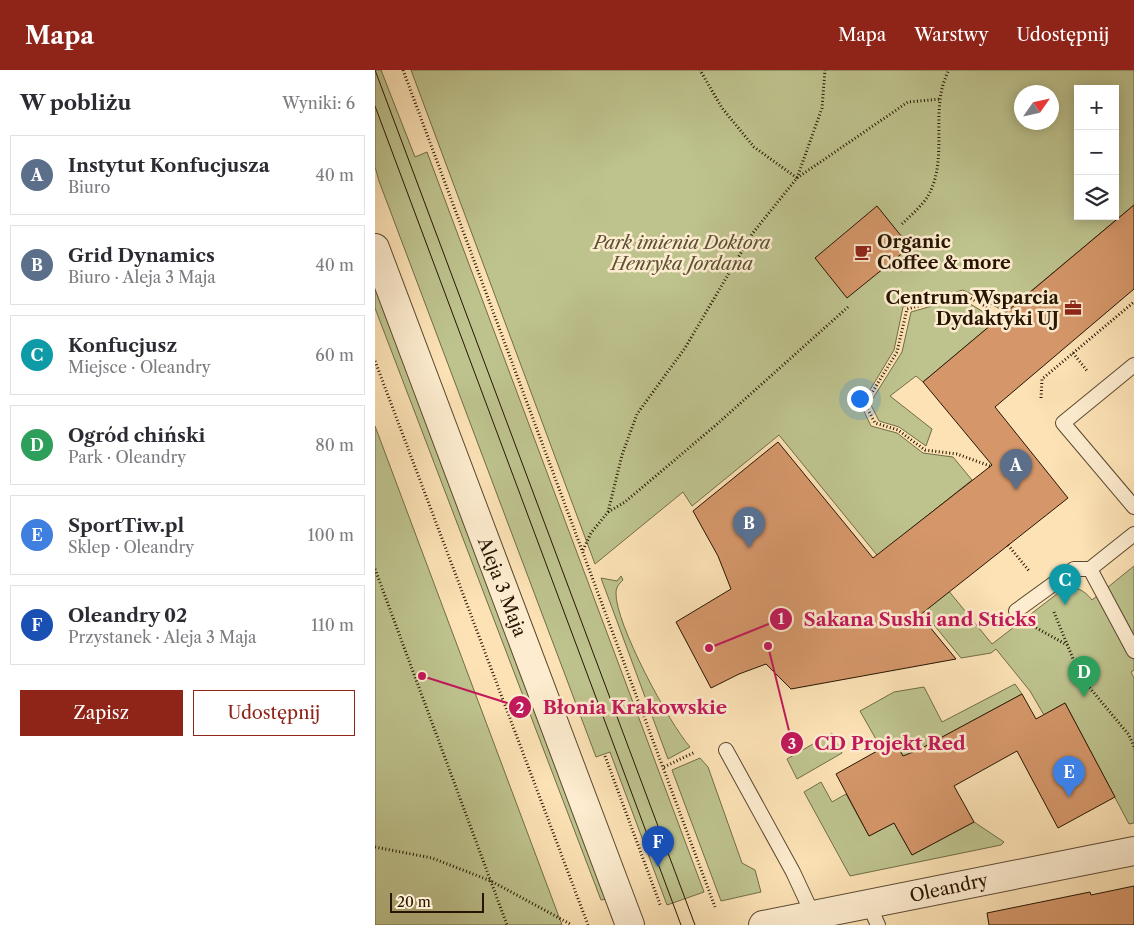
<!DOCTYPE html>
<html lang="pl">
<meta charset="utf-8">
<style>
:root{--surface:#fff;--page:#f7f7f7;--text:#2b2b33;--muted:#7c7c81;--line:#e1e1e2;--accent:#8f2418}
body{margin:0;font-family:"Libre Caslon Text",serif;background:var(--page);color:var(--text)}
.controls{position:absolute;right:15px;top:15px;display:grid;overflow:hidden;border-radius:0px;box-shadow:0 2px 12px #0003}
.controls button{width:45px;height:45px;display:grid;place-items:center;padding:0;border:0;border-bottom:1px solid var(--line);background:var(--surface);color:var(--text);font:25px sans-serif}
.compass{position:absolute;left:639px;top:15px;width:45px;height:45px;border-radius:50%;background:var(--surface);box-shadow:0 2px 12px #0003;rotate:56deg}
.scale{position:absolute;left:15px;bottom:12px;width:94px;box-sizing:border-box;padding-left:5px;border:2px solid #271502;border-top:0;font-size:14px;line-height:18px;white-space:nowrap;color:#271502;-webkit-text-stroke:4px #fdeccf;paint-order:stroke}
.you{position:absolute;left:484px;top:328px;width:18px;height:18px;margin:-12px;border:4px solid #fff;border-radius:50%;background:#1a73e8;box-shadow:0 0 0 8px #1a73e833}
.badge{display:grid;place-items:center;width:32px;height:32px;border-radius:50%;background:var(--accent);color:#fff;font-size:16px;font-weight:700}
.pin{position:absolute;translate:-50% -41px;filter:drop-shadow(0 1px 2px #0008)}
.pin::after{content:'';position:absolute;top:26px;width:18px;height:15px;background:inherit;clip-path:polygon(0 0,100% 0,50% 100%)}
.list{margin:0;padding:0;list-style:none}
h2{display:flex;justify-content:space-between;align-items:center;height:65px;margin:0;padding:0 20px;font-size:21px}
h2 small{font-size:16px;font-weight:400;color:var(--muted)}
.list li{display:grid;grid-template-columns:32px 1fr auto;gap:15px;align-items:center;box-sizing:border-box;height:80px;margin:0 10px 10px;padding:0 10px;border:1px solid var(--line);border-radius:0px}
.list b{display:block;font-size:19px;white-space:nowrap}
.list p{margin:0;font-size:16px;white-space:nowrap;color:var(--muted)}
.list em{font-size:16px;font-style:normal;color:var(--muted)}
.actions{display:flex;gap:10px;padding:15px 20px}
.actions a{flex:1;padding:11px 0;border:1px solid var(--accent);border-radius:0px;text-align:center;font-size:18px;color:var(--accent)}
.actions .main{background:var(--accent);color:#fff}
.icon{flex:none;width:28px;height:28px;fill:none;stroke:currentColor;stroke-width:2;stroke-linecap:round;stroke-linejoin:round}
.map{position:relative;flex:none;width:759px;height:855px;overflow:hidden}
header{display:flex;align-items:center;gap:30px;box-sizing:border-box;height:70px;padding:0 25px;background:var(--accent);color:#fff}
header strong{font-size:24px}
nav{display:flex;gap:28px;margin-inline-start:auto;font-size:18px}
main{display:flex}
aside{flex:1;background:var(--surface)}
.map>svg:first-child{display:block}
.green{fill:#bec38e;stroke:#726c48;fill-rule:evenodd}
.building{fill:#d5976a;stroke:#271502}
.lines{fill:none;stroke-linecap:round;stroke-linejoin:round}
.service-casing{stroke:#5c482f;stroke-width:16}
.minor-casing{stroke:#5c482f;stroke-width:30}
.tertiary-casing{stroke:#5c482f;stroke-width:30}
.path{stroke:#271502;stroke-width:3;stroke-dasharray:1 2.5;stroke-linecap:butt}
.service{stroke:#fdeccf;stroke-width:14}
.minor{stroke:#fdeccf;stroke-width:28}
.tertiary{stroke:#fdeccf;stroke-width:28}
.tram{stroke:#271502;stroke-width:1}
.labels{text-anchor:middle;dominant-baseline:central;stroke-width:5;stroke-linejoin:round;paint-order:stroke}
.poi-label{font-size:18px;font-weight:bold;fill:#271502;stroke:#fdeccf;text-anchor:start}
.park-label{font-size:18px;font-style:italic;fill:#5c5233;stroke:#fdeccf}
.street-label{font-size:18px;fill:#271502;stroke:#fdeccf}
.leader{fill:none;stroke:#c2185b;stroke-width:2}
.callout-dot{fill:#c2185b;stroke:#fdeccf;stroke-width:2}
.mark-label{font-size:15px;text-anchor:middle;font-weight:bold;fill:#fff}
.callout-label{font-size:19px;text-anchor:middle;font-weight:bold;fill:#c2185b;stroke:#fdeccf;stroke-width:5;stroke-linejoin:round;paint-order:stroke}
</style>
<header>
<strong>Mapa</strong>
<nav><a>Mapa</a><a>Warstwy</a><a>Udostępnij</a></nav>
</header>
<main>
<aside>
<h2>W pobliżu<small>Wyniki: 6</small></h2>
<ul class="list">
<li><span class="badge" style="background:#5c6f8a">A</span><div><b>Instytut Konfucjusza</b><p>Biuro</p></div><em>40 m</em></li>
<li><span class="badge" style="background:#5c6f8a">B</span><div><b>Grid Dynamics</b><p>Biuro · Aleja 3 Maja</p></div><em>40 m</em></li>
<li><span class="badge" style="background:#0f9aa8">C</span><div><b>Konfucjusz</b><p>Miejsce · Oleandry</p></div><em>60 m</em></li>
<li><span class="badge" style="background:#2e9e5b">D</span><div><b>Ogród chiński</b><p>Park · Oleandry</p></div><em>80 m</em></li>
<li><span class="badge" style="background:#3f7fe0">E</span><div><b>SportTiw.pl</b><p>Sklep · Oleandry</p></div><em>100 m</em></li>
<li><span class="badge" style="background:#1a4fb4">F</span><div><b>Oleandry 02</b><p>Przystanek · Aleja 3 Maja</p></div><em>110 m</em></li>
</ul>
<div class="actions"><a class="main">Zapisz</a><a>Udostępnij</a></div>
</aside>
<div class="map">
<svg width="759" height="855" viewBox="0 0 759 855">
<rect width="100%" height="100%" fill="#fce2b5"/>
<filter id="stains"><feTurbulence type="fractalNoise" baseFrequency=".004" numOctaves="4"/><feColorMatrix values="0 0 0 0 .2 0 0 0 0 .09 0 0 0 0 .02 0 0 0 .5 -.17"/></filter>
<radialGradient id="worn" r=".72"><stop offset=".6" stop-color="#630" stop-opacity="0"/><stop offset="1" stop-color="#630" stop-opacity=".3"/></radialGradient>
<!-- green -->
<g class="green">
<path d="M0 0H6L40 87 52 82 329 822 292 835 235 682 221 687 4 111 0 97Z"/>
<path d="M36 0H759V135L631 242 588 220 528 237 519 280 486 335 496 356 522 363 548 383 578 387 597 410 528 465 617 574 687 520C699 514 709 520 717 530L759 496V600L756 602 759 608V753L754 754 690 633 669 645 655 621 621 579 616 583 586 588 404 365 317 436 308 422 220 494ZM703 19H740V146H703ZM646 22H676V52H646Z"/>
<path d="M0 205 237 828 226 830 0 238Z"/>
<path d="M585 228 622 250 548 312 541 306 515 326 557 359 551 376 524 357 504 351 495 333 527 282 536 242Z"/>
<path d="M0 356 187 855H0Z"/>
<path d="M246 506 248 510C244 514 241 517 241 523 240 553 294 653 315 677L293 689 226 508 242 511Z"/>
<path d="M640 614 647 624 529 688 520 671 506 678 485 641 519 622 549 617 567 652Z"/>
<path d="M457 663 467 683 422 709 412 689Z"/>
<path d="M325 688 333 697 367 793 380 800 386 822 346 831 297 700Z"/>
<path d="M446 712 457 732 471 724 494 766 519 753 537 785 599 752 629 772 626 775 475 806 429 722Z"/>
</g>
<!-- building -->
<g class="building">
<path d="M759 135V219L620 337 693 428 545 545 581 589 416 619 391 594 364 604 336 618 301 552 356 519 343 486 318 441 403 372 498 488 617 395 548 312Z"/>
<path d="M502 136 535 177 472 228 440 188Z"/>
<path d="M647 624 661 649 690 633 740 727 683 758 642 681 579 716 599 752 537 785 519 753 494 766 461 704 520 671 528 686 543 680Z"/>
<path d="M759 816V855H614L612 843 715 822 716 825Z"/>
</g>
<g class="lines">
<!-- service casing -->
<g class="service-casing">
<g id="service">
<path d="M759 295 688 353 759 437"/>
<path d="M715 499 759 581"/>
<path d="M641 541 699 499H715L759 464"/>
<path d="M351 680 418 802 438 845"/>
<path d="M494 835 503 855"/>
</g>
</g>
<!-- minor casing -->
<g class="minor-casing">
<path id="minor" d="M388 855 759 781"/>
</g>
<!-- tertiary casing -->
<g class="tertiary-casing">
<path id="tertiary" d="M0 178 255 855"/>
</g>
<!-- path -->
<g class="path">
<path d="M28 0 340 837"/>
<path d="M422 108 533 32 566 29"/>
<path d="M422 108 447 38 450 0"/>
<path d="M527 154C535 146 547 136 553 126 575 87 553 39 574 0"/>
<path d="M698 283 713 302"/>
<path d="M0 291 213 855"/>
<path d="M666 328 667 309 759 232"/>
<path d="M615 396 582 384 550 380 523 360 500 353 490 334 522 282 532 239 588 224 617 240"/>
<path d="M233 442 250 432 341 355 473 237"/>
<path d="M633 475 655 502"/>
<path d="M208 480 216 463 233 442 247 385 262 344 310 278 377 164 422 108 379 77 347 38 325 0"/>
<path d="M0 499 132 855"/>
<path d="M679 542 705 606 754 665 759 677"/>
<path d="M658 556 692 575"/>
<path d="M230 686 286 837"/>
<path d="M289 697 320 682"/>
<path d="M0 777 57 788 116 811 197 855"/>
</g>
<!-- service -->
<use href="#service" class="service"/>
<!-- minor -->
<use href="#minor" class="minor"/>
<!-- tertiary -->
<use href="#tertiary" class="tertiary"/>
<!-- tram -->
<g class="tram">
<path d="M0 0 320 855"/>
<path d="M0 36 306 855"/>
</g>
</g>
<!-- icons -->
<defs>
<g id="cafe-bare" transform="scale(1.35)"><path d="M-5.5-4.5H6V0H3Q3 3.5 0 3.5H-2.5Q-5.5 3.5-5.5 0ZM3-3.2v2h1.7v-2ZM-6 4.5H4V6H-6Z" fill="#8f2418" stroke="#fdeccf" stroke-width="2.5" paint-order="stroke"/></g>
<g id="office-bare" transform="scale(1.35)"><path d="M-6-3h4V-5.5h4V-3h4V5H-6ZM-1-4.5V-3h2v-1.5ZM-6 0V1H6V0Z" fill="#8f2418" stroke="#fdeccf" stroke-width="2.5" paint-order="stroke"/></g>
</defs>
<g fill-rule="evenodd">
<use href="#cafe-bare" x="488" y="182"/>
<use href="#office-bare" x="698" y="238"/>
</g>
<g class="labels">
<!-- poi labels -->
<g class="poi-label">
<text x="502" y="172">Organic<tspan x="502" dy="21">Coffee &amp; more</tspan></text>
<text x="684" y="228" text-anchor="end">Centrum Wsparcia<tspan x="684" dy="21">Dydaktyki UJ</tspan></text>
</g>
<!-- park labels -->
<g class="park-label">
<text x="307" y="173">Park imienia Doktora<tspan x="307" dy="21">Henryka Jordana</tspan></text>
</g>
<!-- street labels -->
<g class="street-label">
<text transform="translate(127 517) rotate(69)">Aleja 3 Maja</text>
<text transform="translate(574 818) rotate(-12)">Oleandry</text>
</g>
</g>
<!-- callouts -->
<path class="leader" d="M334 578L406 549M47 606L145 637M393 576L417 673"/>
<g class="callout-dot">
<circle cx="334" cy="578" r="5"/>
<circle cx="47" cy="606" r="5"/>
<circle cx="393" cy="576" r="5"/>
<circle cx="406" cy="549" r="12"/>
<circle cx="145" cy="637" r="12"/>
<circle cx="417" cy="673" r="12"/>
</g>
<g class="mark-label">
<text x="406" y="554">1</text>
<text x="145" y="643">2</text>
<text x="417" y="679">3</text>
</g>
<g class="callout-label">
<text x="545" y="556">Sakana Sushi and Sticks</text>
<text x="260" y="644">Błonia Krakowskie</text>
<text x="515" y="680">CD Projekt Red</text>
</g>
<rect width="100%" height="100%" filter="url(#stains)"/>
<rect width="100%" height="100%" fill="url(#worn)"/>
</svg>
<div class="controls">
<button>+</button>
<button>−</button>
<button><svg class="icon" aria-label="layers" viewBox="0 0 24 24"><path d="M12 4l9 5-9 5-9-5zM3 14l9 5 9-5"/></svg></button>
</div>
<svg class="compass" viewBox="-18 -18 36 36"><path d="M0-13l5 13h-10z" fill="#e53935"/><path d="M0 13l5-13h-10z" fill="#7c7c81"/></svg>
<div class="scale">20 m</div>
<div class="you"></div>
<div class="pin badge" style="left:641px;top:420px;background:#5c6f8a">A</div>
<div class="pin badge" style="left:374px;top:478px;background:#5c6f8a">B</div>
<div class="pin badge" style="left:690px;top:535px;background:#0f9aa8">C</div>
<div class="pin badge" style="left:709px;top:627px;background:#2e9e5b">D</div>
<div class="pin badge" style="left:694px;top:727px;background:#3f7fe0">E</div>
<div class="pin badge" style="left:283px;top:797px;background:#1a4fb4">F</div>
</div>
</main>
